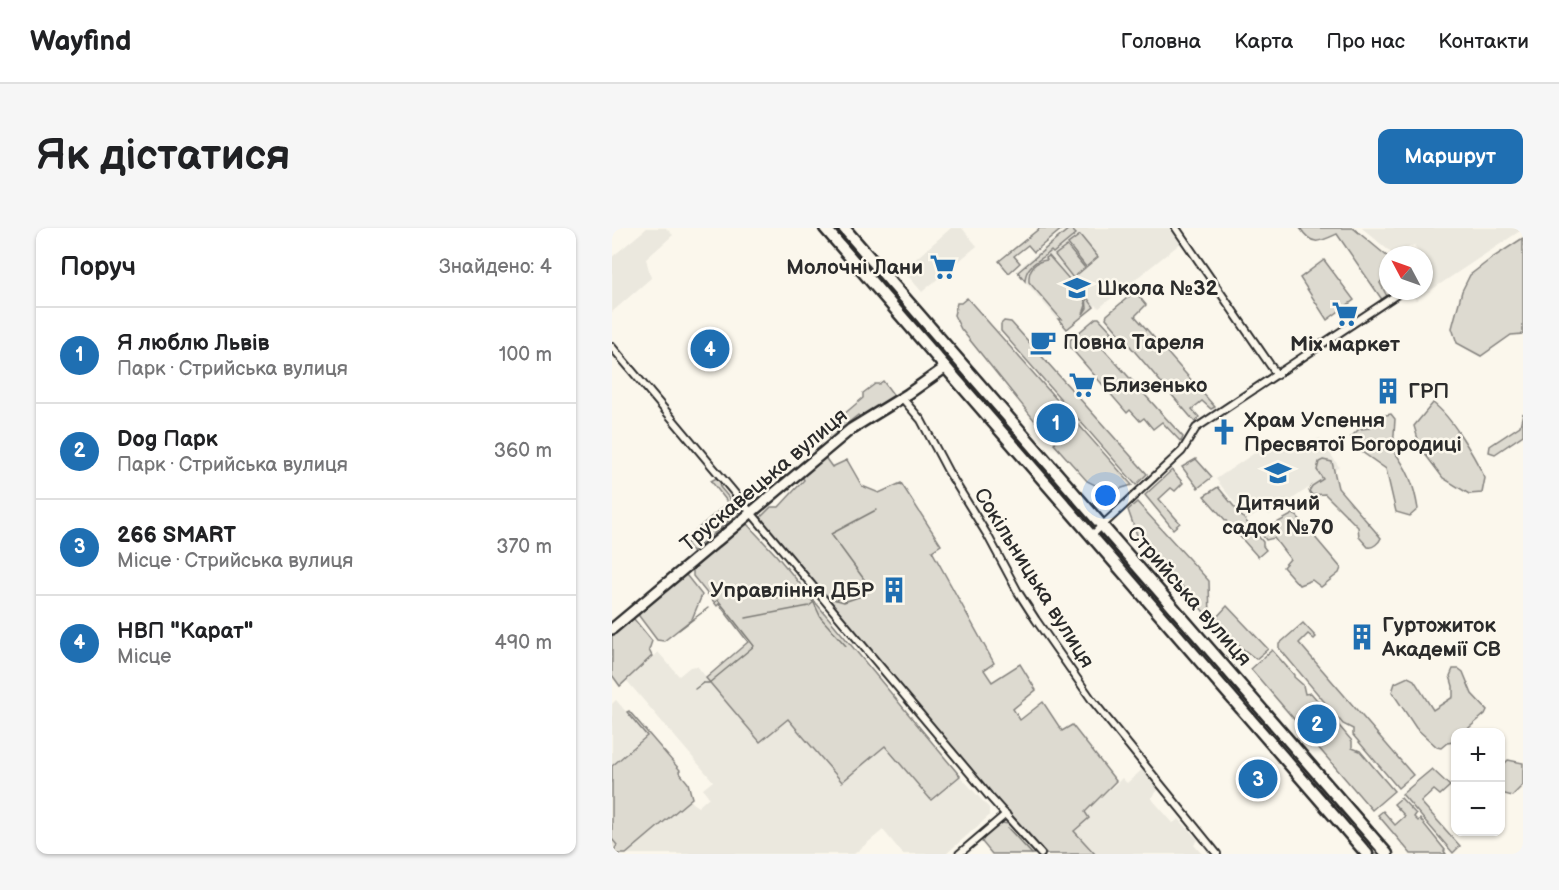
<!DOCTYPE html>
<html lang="uk">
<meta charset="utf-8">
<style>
:root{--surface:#fff;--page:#f6f6f6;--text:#202124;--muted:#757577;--line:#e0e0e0;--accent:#1f6fb2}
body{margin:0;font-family:"Balsamiq Sans",sans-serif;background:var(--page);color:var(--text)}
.controls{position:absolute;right:18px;bottom:18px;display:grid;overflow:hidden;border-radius:12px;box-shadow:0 2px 4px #0004}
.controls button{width:54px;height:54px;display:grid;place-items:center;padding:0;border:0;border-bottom:2px solid var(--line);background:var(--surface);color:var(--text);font:30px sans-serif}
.compass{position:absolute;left:767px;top:18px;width:54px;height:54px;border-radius:50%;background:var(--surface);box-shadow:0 2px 4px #0004;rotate:311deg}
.you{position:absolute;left:494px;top:268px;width:21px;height:21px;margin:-15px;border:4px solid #fff;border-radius:50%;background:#1a73e8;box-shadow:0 0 0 9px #1a73e833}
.badge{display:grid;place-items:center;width:39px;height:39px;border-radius:50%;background:var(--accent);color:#fff;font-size:20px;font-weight:700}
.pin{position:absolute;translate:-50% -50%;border:3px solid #fff;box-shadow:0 2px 6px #0006}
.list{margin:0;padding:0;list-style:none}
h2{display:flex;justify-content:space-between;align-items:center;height:78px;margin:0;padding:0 24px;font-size:26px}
h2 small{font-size:20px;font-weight:400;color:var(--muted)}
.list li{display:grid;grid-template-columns:39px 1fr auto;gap:18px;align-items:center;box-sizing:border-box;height:96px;padding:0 24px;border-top:2px solid var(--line)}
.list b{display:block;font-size:22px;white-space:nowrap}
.list p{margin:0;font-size:20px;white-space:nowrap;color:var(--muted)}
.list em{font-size:20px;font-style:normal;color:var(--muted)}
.map{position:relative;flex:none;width:911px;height:626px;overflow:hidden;border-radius:12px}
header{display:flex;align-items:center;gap:36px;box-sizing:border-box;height:84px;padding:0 30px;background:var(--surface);border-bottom:2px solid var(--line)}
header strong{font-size:28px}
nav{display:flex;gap:33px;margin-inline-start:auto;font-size:21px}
.intro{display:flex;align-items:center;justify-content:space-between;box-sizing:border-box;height:144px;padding:0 36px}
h1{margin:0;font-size:42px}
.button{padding:15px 27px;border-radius:12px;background:var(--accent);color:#fff;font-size:21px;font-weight:700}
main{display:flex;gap:36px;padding:0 36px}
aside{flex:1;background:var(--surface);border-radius:12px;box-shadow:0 2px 4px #0004}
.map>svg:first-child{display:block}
.built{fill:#ebe8de}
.green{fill:#dddad0;stroke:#84827e;stroke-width:1.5}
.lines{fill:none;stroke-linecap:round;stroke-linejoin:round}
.stream{stroke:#7b7a75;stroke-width:1.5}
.street-casing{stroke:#2b2b2b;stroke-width:10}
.secondary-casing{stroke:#2b2b2b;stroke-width:14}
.primary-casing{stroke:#2b2b2b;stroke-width:15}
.street{stroke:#fbf7ec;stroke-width:6}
.secondary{stroke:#fbf7ec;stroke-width:9}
.primary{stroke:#fbf7ec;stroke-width:10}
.labels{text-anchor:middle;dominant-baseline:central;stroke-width:5;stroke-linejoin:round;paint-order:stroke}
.poi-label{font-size:21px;font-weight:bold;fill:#2b2b2b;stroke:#fbf7ec;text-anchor:start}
.street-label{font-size:21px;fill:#2b2b2b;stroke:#fbf7ec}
</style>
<header>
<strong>Wayfind</strong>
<nav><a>Головна</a><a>Карта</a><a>Про нас</a><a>Контакти</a></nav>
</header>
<div class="intro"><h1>Як дістатися</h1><a class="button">Маршрут</a></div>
<main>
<aside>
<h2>Поруч<small>Знайдено: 4</small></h2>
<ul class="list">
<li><span class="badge">1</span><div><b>Я люблю Львів</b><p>Парк · Стрийська вулиця</p></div><em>100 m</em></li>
<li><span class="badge">2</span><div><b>Dog Парк</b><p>Парк · Стрийська вулиця</p></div><em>360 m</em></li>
<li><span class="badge">3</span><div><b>266 SMART</b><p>Місце · Стрийська вулиця</p></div><em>370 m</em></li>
<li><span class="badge">4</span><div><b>НВП &quot;Карат&quot;</b><p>Місце</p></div><em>490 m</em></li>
</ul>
</aside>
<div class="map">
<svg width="911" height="626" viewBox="0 0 911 626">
<rect width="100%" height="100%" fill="#fbf7ec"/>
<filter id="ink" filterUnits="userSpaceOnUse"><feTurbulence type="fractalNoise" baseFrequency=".0167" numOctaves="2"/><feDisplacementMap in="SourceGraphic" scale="12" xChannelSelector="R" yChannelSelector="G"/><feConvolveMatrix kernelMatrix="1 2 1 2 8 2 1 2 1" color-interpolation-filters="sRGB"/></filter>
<g filter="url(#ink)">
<!-- built -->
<g class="built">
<path d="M35 0H54L61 7 34 31 39 50 0 84V29Z"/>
<path d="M339 0H350L365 18 310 64 291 42Z"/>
<path d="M455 0H561L569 15 487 80 484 77 455 102 404 43Z"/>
<path d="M750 0H911V1L804 72 799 65 812 63V56L819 51 812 39V27H808L802 17 793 21 787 27H782Z"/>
<path d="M708 210 727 239 657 287 652 281 636 292 604 251 656 216 676 218 681 224Z"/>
<path d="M46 424 67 448 78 439 85 438 147 514 176 491 230 554 273 518 319 572 348 548 377 580V588L334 626H291L271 602 242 626H0V476L4 472 39 513 34 518 80 575 86 579 97 569 91 561 101 553 15 453Z"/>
<path d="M532 540 548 560 539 570 561 595 567 591 586 612 582 617 590 626H483L462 603 477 590 472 584 505 555 510 550 515 555Z"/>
</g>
<!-- green -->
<g class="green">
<path d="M428 0H451L422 24 416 17 402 28 408 35 397 45 387 33Z"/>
<path d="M458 0 464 6 441 25 439 23C429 33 414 35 413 53L406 44Z"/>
<path d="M688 0H741L776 29V43L768 55 776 70 771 73 725 6C706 15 700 18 688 0Z"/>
<path d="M468 7 486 29 474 39 456 16Z"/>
<path d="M911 10V106L899 107 869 128 845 115 840 100 850 63 858 47 880 30Z"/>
<path d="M455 18 473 40 461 50 443 27Z"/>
<path d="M437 28 471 67 474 77 471 86 475 80 474 68 482 79 455 101 446 91H449L417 54C416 41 423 33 435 32L434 30Z"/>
<path d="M712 32 742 72 715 92 688 50Z"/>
<path d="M255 34 479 292 475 296 251 38Z"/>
<path d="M521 65 526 67 534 77 523 88 603 179 599 181 590 173 580 181 587 189 583 194 494 90 495 87Z"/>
<path d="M355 70 446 173 423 193 349 101 342 87 345 75H349Z"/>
<path d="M484 90H487L500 104 486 115 571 209 569 214 550 194 541 201 532 190 528 193 518 182 515 185 458 119V112Z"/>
<path d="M392 93 399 94 535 246 524 257 389 103V96Z"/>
<path d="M271 153 283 169 249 191 246 187 236 195 239 199 219 213 211 204 251 170V165L263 156H267Z"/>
<path d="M821 175C840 189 862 228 873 250L870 265 857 266 831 250 809 221 802 198Z"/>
<path d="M445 176 463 196 447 211 466 196 520 257 497 264 475 253 442 216 444 214 425 193Z"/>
<path d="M911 185V207L883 226 877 224 878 218 908 198Z"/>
<path d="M779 186 783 191 781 222C796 241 802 257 806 281L798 288 784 284 774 241 747 222 739 209 747 201 758 200 764 189Z"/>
<path d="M212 228 220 239 235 232 250 258 267 265 289 255 329 317 320 323 382 435 372 442 380 454 408 436 424 462 401 481 408 492 431 474 450 503 460 497 504 553 473 584 477 590 462 603 483 626H435L399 586 398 587 153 296 149 289 159 279H167L192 252 189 247Z"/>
<path d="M584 231 600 249 586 260 570 239Z"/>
<path d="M711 232 720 234 726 260 769 310C767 315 761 320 756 319L747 309 746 299 713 266 700 267 697 263 700 258 711 251 705 242 707 234Z"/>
<path d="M560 242 571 255 563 263 559 260 547 271 568 295 561 301 533 267Z"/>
<path d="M106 249 109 254 108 259 119 272H124L131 281 80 324 74 316 77 314V308L112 278 118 277 99 253Z"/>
<path d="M606 259 651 314V318L654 322 646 329 592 268Z"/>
<path d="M525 274 597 353 598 391 525 307 516 282Z"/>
<path d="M681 286 685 288 729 340 727 345 709 359 700 352 687 357 671 339 678 331 662 310 654 312 648 304Z"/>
<path d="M135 296 164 327 348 548 319 572 273 518 230 554 176 491 148 514 94 450 136 414 107 376 105 378 81 348V341L126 301Z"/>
<path d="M489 307H491L768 626H762L488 310Z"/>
<path d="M71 346 75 348 90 367 80 391 52 413 45 412 27 388V384Z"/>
<path d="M615 378 656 421 644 431 626 417 604 390Z"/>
<path d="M17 391H22L40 413 37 422 40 428 8 458 0 447V406Z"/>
<path d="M691 395 704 409 702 411 696 406 687 415 801 547 786 560 741 507V501L731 496 667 420V416Z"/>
<path d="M660 422 682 447V449L691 457 693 466 699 465 740 513V520L748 523 782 563 760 582 639 441Z"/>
<path d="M841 441H847L851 444 860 466 875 482 873 486 852 504 843 505 842 514 835 515 829 520 825 519 804 500 780 464 783 455 796 449 802 452 821 482 841 469V458L838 448Z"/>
<path d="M17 483 68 542 67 544 76 555 80 570 14 626H0L5 617 0 611V538L35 508 15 484Z"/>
<path d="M896 532 911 535V557L900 568 889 565V539Z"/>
<path d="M820 541 838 558 828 567 822 562 809 574 848 618 841 625 790 566Z"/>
<path d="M789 570 804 586 802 589 806 593 808 591 833 622 832 623 834 626H799L766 587 771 583 783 597 793 588 782 576Z"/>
<path d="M390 595 397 596 400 598 425 626H380L370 614 373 608Z"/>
</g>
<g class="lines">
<!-- stream -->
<g class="stream">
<path d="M149 357 153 365 160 370 190 366 197 369 202 375 209 390 234 418"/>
<path d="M212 366 224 372 254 354 219 306 264 282"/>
<path d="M225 372 232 374 255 366"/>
<path d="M134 390 197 378 202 374"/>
<path d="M67 402 96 380"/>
<path d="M83 461 91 455H97L142 418 106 372 103 374"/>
<path d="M396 600 420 626"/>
</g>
<!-- street casing -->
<g class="street-casing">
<g id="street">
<path d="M564 0 665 147"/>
<path d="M0 119 377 568 429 626"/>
<path d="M290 170 309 192 336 243 376 308 406 364 424 392 480 472 605 626"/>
<path d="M479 308 570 223 584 200 790 63"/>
<path d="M347 626 394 586"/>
</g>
</g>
<!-- secondary casing -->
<g class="secondary-casing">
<path id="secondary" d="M0 401 239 201 296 166 334 139"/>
</g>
<!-- primary casing -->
<g class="primary-casing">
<g id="primary">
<path d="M213 0 755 626"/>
<path d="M232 0 775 626"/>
</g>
</g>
<!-- street -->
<use href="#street" class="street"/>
<!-- secondary -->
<use href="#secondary" class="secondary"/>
<!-- primary -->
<use href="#primary" class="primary"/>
</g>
</g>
<!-- icons -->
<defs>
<g id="supermarket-bare" transform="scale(2.07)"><path d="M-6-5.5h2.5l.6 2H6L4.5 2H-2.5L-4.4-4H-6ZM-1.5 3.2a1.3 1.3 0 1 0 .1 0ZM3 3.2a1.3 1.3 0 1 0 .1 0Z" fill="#1f6fb2" stroke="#fbf7ec" stroke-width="2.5" paint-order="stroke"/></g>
<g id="school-bare" transform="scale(2.07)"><path d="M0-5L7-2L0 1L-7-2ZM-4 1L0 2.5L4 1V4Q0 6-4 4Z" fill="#1f6fb2" stroke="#fbf7ec" stroke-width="2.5" paint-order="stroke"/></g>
<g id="cafe-bare" transform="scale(2.07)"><path d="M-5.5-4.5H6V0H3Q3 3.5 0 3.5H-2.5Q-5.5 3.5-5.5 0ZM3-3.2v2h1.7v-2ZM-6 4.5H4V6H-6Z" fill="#1f6fb2" stroke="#fbf7ec" stroke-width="2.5" paint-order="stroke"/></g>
<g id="building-bare" transform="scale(2.07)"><path d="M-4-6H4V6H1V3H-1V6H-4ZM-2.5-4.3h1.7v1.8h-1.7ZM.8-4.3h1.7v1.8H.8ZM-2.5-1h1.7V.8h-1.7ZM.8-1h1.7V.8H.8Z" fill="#1f6fb2" stroke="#fbf7ec" stroke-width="2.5" paint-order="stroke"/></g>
<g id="church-bare" transform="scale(2.07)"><path d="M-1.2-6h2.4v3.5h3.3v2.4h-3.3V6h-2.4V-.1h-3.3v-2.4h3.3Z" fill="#1f6fb2" stroke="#fbf7ec" stroke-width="2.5" paint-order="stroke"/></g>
</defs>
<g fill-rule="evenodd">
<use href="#supermarket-bare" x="331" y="39"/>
<use href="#school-bare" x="465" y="60"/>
<use href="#supermarket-bare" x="733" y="86"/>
<use href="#cafe-bare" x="431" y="114"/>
<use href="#supermarket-bare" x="470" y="157"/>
<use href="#building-bare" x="776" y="163"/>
<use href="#church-bare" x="612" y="204"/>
<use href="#school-bare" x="666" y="245"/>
<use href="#building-bare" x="282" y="362"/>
<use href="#building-bare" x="750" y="409"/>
</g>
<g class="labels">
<!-- poi labels -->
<g class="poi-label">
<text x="311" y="39" text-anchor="end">Молочні Лани</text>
<text x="485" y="60">Школа №32</text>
<text x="451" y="114">Повна Тареля</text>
<text x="733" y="116" text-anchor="middle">Mix маркет</text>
<text x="490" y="157">Близенько</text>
<text x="796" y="163">ГРП</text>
<text x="632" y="192">Храм Успення<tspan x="632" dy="24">Пресвятої Богородиці</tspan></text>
<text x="666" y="275" text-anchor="middle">Дитячий<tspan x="666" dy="24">садок №70</tspan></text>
<text x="262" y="362" text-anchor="end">Управління ДБР</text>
<text x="770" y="397">Гуртожиток<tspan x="770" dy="24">Академії СВ</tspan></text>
</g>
<!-- street labels -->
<g class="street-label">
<text transform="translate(152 252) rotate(-40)">Трускавецька вулиця</text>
<text transform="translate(422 350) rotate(58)">Сокільницька вулиця</text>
<text transform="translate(577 368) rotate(49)">Стрийська вулиця</text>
</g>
</g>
</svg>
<div class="controls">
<button>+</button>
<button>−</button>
</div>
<svg class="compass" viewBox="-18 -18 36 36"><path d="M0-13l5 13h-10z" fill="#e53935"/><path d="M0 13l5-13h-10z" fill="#757577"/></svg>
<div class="you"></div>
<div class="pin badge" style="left:444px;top:195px">1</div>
<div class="pin badge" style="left:705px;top:496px">2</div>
<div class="pin badge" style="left:646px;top:551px">3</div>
<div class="pin badge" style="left:98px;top:121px">4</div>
</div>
</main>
